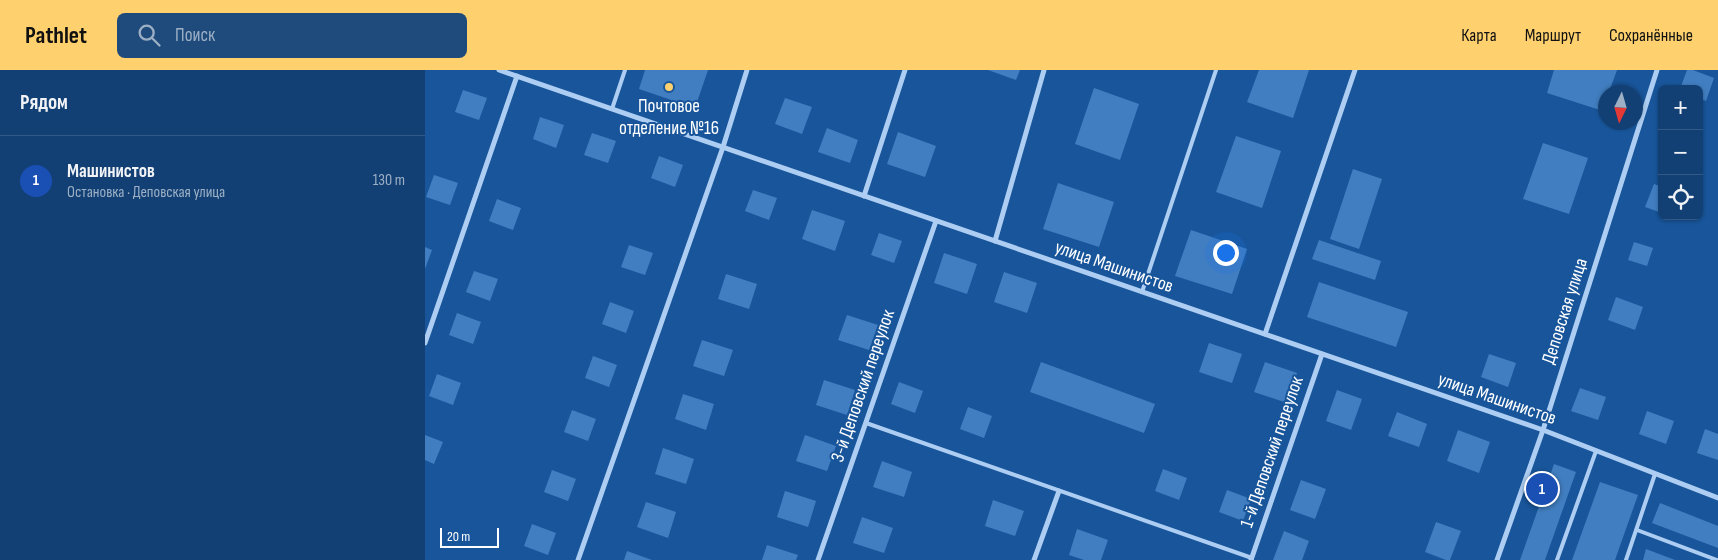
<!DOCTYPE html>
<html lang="ru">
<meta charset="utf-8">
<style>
:root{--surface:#124074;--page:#1f4b7c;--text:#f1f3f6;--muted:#9cafc5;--line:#315986;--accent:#ffd16e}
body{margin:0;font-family:"Sofia Sans Condensed",sans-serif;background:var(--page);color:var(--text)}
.controls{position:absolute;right:15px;top:15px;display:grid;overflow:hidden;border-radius:8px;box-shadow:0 1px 4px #0004}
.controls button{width:45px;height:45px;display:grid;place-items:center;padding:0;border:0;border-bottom:1px solid var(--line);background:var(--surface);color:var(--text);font:25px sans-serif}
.compass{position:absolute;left:1173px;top:15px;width:45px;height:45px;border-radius:50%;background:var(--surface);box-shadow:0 1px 4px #0004;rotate:185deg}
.scale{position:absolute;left:15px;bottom:12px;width:59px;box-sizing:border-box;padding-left:5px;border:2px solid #fff;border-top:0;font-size:14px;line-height:18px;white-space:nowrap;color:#fff;-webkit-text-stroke:4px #18559a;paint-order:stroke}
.you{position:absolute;left:800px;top:182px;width:18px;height:18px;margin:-12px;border:4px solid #fff;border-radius:50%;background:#1a73e8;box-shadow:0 0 0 8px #1a73e833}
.badge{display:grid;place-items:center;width:32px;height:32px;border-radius:50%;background:var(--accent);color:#fff;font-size:16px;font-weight:700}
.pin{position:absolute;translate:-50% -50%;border:2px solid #fff;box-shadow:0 1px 5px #0006}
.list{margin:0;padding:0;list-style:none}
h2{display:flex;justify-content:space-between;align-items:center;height:65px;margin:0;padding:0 20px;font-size:21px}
h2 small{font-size:16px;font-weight:400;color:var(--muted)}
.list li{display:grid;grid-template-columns:32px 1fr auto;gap:15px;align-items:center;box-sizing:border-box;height:90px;padding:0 20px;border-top:1px solid var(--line)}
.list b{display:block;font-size:19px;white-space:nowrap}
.list p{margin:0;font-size:16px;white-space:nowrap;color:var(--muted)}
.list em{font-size:16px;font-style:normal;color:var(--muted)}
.icon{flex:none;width:28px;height:28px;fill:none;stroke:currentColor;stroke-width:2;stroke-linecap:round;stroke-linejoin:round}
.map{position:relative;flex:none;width:1293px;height:490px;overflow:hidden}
header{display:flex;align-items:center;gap:30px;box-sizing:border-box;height:70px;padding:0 25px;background:var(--accent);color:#111}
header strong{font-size:24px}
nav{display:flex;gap:28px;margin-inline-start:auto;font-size:18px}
.search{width:350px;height:45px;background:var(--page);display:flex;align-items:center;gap:12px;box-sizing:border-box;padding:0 18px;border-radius:8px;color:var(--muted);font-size:19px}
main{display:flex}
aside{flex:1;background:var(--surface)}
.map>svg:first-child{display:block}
.building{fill:#417ec1}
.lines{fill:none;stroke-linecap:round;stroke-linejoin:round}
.lane{stroke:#adcef2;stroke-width:4}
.street{stroke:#adcef2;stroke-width:5}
.poi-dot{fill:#ffd16e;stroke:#18559a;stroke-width:2}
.labels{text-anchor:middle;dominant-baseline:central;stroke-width:4;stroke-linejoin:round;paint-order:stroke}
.poi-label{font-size:19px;fill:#fff;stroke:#18559a}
.street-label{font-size:19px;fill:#fff;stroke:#18559a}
</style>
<header>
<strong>Pathlet</strong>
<div class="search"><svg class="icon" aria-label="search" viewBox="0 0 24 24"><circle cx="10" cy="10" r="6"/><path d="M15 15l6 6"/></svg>Поиск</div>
<nav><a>Карта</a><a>Маршрут</a><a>Сохранённые</a></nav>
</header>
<main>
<aside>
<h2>Рядом<small></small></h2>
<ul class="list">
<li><span class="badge" style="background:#1a4fb4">1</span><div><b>Машинистов</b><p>Остановка · Деповская улица</p></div><em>130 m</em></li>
</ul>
</aside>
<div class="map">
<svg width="1293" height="490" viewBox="0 0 1293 490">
<rect width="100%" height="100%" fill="#18559a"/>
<!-- building -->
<g class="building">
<path d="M220 0H283L270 38 214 19Z"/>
<path d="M563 0H595L591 10Z"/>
<path d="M834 0H884L868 48 822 32Z"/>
<path d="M1129 0H1192L1184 22H1180V34L1178 41 1122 23Z"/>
<path d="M1262 0H1268L1289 8 1281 31 1274 28V19H1255Z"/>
<path d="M669 18 714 34 695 90 650 74Z"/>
<path d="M38 20 62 28 54 50 30 42Z"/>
<path d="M360 28 387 37 377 64 350 54Z"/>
<path d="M115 47 139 55 131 78 108 69Z"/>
<path d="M402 58 433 70 425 93 393 82Z"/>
<path d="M473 62 511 76 500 107 462 94Z"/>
<path d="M167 63 191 71 183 93 159 85Z"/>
<path d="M811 66 856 81 837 138 791 122Z"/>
<path d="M1118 73 1163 88 1144 144 1098 129Z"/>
<path d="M234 86 258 95 250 117 226 108Z"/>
<path d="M928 99 957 109 934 179 905 169Z"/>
<path d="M9 105 33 113 25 135 1 127Z"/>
<path d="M633 113 689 132 674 177 618 159Z"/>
<path d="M1229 114 1237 117V143L1220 137Z"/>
<path d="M328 120 352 128 344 150 320 141Z"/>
<path d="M72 129 96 138 88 160 64 151Z"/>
<path d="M387 140 420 151 410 181 377 169Z"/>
<path d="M766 160 822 179 807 224 750 206Z"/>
<path d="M454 163 477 171 469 193 446 185Z"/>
<path d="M894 170 956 191 950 210 887 189Z"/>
<path d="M1209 172 1228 178 1222 196 1203 190Z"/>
<path d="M204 175 228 183 220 205 196 197Z"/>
<path d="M0 177 7 180 0 199Z"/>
<path d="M519 183 552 194 542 224 509 213Z"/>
<path d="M49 201 73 209 65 231 41 222Z"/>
<path d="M579 202 612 213 602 243 569 232Z"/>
<path d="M301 204 332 214 324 239 293 229Z"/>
<path d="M894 212 983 242 971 277 882 247Z"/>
<path d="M1191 227 1218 237 1210 260 1183 250Z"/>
<path d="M185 232 209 241 201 263 177 254Z"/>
<path d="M32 243 56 252 48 274 24 265Z"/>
<path d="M422 245 453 255 444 280 413 270Z"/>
<path d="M277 270 308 280 299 306 268 296Z"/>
<path d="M784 273 817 284 807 313 774 302Z"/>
<path d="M1064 284 1091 293 1083 317 1056 307Z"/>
<path d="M168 286 192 295 184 317 160 308Z"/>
<path d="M616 292 730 334 719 363 605 322Z"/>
<path d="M840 292 872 303 862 333 829 322Z"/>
<path d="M12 304 36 313 28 335 4 326Z"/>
<path d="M399 310 430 320 422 345 391 335Z"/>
<path d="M474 312 498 321 490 343 466 334Z"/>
<path d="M1155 318 1181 327 1173 350 1146 341Z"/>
<path d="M912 320 937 329 926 360 901 351Z"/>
<path d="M258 324 289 334 281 360 250 349Z"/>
<path d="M543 337 567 346 559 368 535 359Z"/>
<path d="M147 340 171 349 163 371 139 362Z"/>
<path d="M1222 341 1249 351 1241 374 1214 364Z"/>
<path d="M972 342 1002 354 994 377 963 366Z"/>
<path d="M1280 359 1293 364V390L1272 383Z"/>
<path d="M1033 360 1065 372 1054 403 1022 391Z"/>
<path d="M0 365 18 372 9 394 0 390Z"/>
<path d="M380 365 411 376 402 401 371 391Z"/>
<path d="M238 378 269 389 261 414 230 404Z"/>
<path d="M457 391 487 402 479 427 448 417Z"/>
<path d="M1129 394 1151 402 1120 490H1095Z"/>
<path d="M738 399 762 408 754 430 730 421Z"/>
<path d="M127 400 151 409 143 431 119 422Z"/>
<path d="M876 410 901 419 890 449 865 440Z"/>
<path d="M1175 412 1213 425 1190 490H1147Z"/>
<path d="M802 420 826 429 818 451 794 442Z"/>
<path d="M360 421 391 431 383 457 352 447Z"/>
<path d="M568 430 599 441 590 466 560 456Z"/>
<path d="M221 432 251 442 243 468 212 457Z"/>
<path d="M1235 433 1293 456V478L1227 453Z"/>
<path d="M437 447 468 458 459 483 428 473Z"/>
<path d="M1011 452 1036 461 1025 490H1021L1000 482Z"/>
<path d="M107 454 131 463 123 485 99 476Z"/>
<path d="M652 459 683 470 676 490H659L644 485Z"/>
<path d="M859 461 884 471 877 490H848Z"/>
<path d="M342 475 373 485 371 490H337Z"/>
<path d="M1221 479 1250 490H1218Z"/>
<path d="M202 481 227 490H199Z"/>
</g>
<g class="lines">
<!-- lane -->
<g class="lane">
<path d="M187 39 200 0"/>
<path d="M717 222 791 0"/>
<path d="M441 353 827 488"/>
<path d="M1212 460 1292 490"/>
<path d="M1132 490 1171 381"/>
<path d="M1201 490 1230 404"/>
</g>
<!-- street -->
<g class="street">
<path d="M74 0 1118 360 1293 428"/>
<path d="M439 126 480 0"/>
<path d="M570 171 619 0"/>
<path d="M840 264 930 0"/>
<path d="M0 273 92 6"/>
<path d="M153 490 298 77 322 0"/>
<path d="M393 490 511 151"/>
<path d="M609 490 634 421"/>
<path d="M826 490 897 284"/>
<path d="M1072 490 1118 360 1232 0"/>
</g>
</g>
<!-- markers -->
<circle class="poi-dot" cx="244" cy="17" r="5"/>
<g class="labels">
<!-- poi labels -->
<g class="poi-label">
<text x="244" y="36">Почтовое<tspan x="244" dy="22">отделение №16</tspan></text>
</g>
<!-- street labels -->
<g class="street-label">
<text transform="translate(689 197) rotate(19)">улица Машинистов</text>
<text transform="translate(1140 241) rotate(-72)">Деповская улица</text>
<text transform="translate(438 316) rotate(-71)">3-й Деповский переулок</text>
<text transform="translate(1072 329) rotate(19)">улица Машинистов</text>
<text transform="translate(847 382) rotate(-71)">1-й Деповский переулок</text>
</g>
</g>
</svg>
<div class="controls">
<button>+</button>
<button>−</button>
<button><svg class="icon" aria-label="locate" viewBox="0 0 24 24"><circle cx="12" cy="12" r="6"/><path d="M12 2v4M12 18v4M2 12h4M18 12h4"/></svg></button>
</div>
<svg class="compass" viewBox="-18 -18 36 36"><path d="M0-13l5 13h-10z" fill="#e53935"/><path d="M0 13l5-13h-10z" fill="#9cafc5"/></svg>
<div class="scale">20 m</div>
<div class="you"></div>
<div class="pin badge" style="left:1117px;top:419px;background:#1a4fb4">1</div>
</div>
</main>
